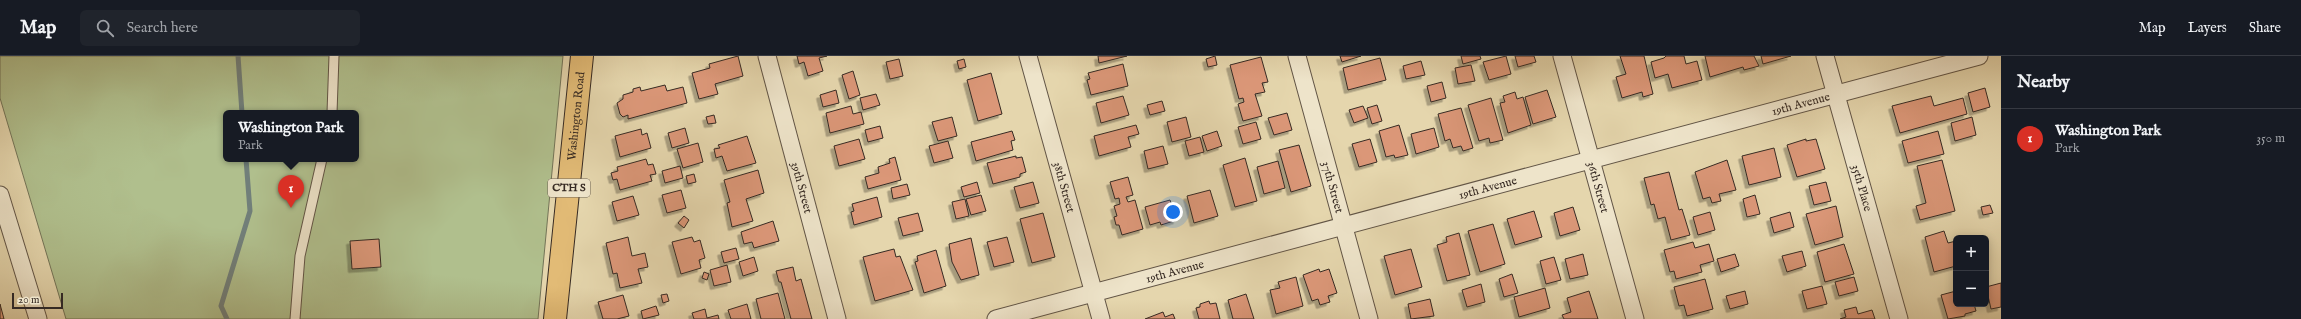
<!DOCTYPE html>
<meta charset="utf-8">
<style>
:root{--surface:#171b24;--page:#20242c;--text:#f1f3f6;--muted:#9ea1a6;--line:#363941;--accent:#d93025}
body{margin:0;font-family:"IM FELL English",serif;background:var(--page);color:var(--text)}
.controls{position:absolute;right:12px;bottom:12px;display:grid;overflow:hidden;border-radius:6px;box-shadow:0 2px 10px #0003}
.controls button{width:36px;height:36px;display:grid;place-items:center;padding:0;border:0;border-bottom:1px solid var(--line);background:var(--surface);color:var(--text);font:20px sans-serif}
.scale{position:absolute;left:12px;bottom:10px;width:51px;box-sizing:border-box;padding-left:4px;border:2px solid #362a23;border-top:0;font-size:11px;line-height:14px;white-space:nowrap;color:#362a23;-webkit-text-stroke:3px #eee4ca;paint-order:stroke}
.you{position:absolute;left:1173px;top:156px;width:14px;height:14px;margin:-10px;border:3px solid #fff;border-radius:50%;background:#1a73e8;box-shadow:0 0 0 6px #1a73e833}
.badge{display:grid;place-items:center;width:26px;height:26px;border-radius:50%;background:var(--accent);color:#fff;font-size:13px;font-weight:700}
.pin{position:absolute;translate:-50% -33px;filter:drop-shadow(0 1px 2px #0008)}
.pin::after{content:'';position:absolute;top:21px;width:14px;height:12px;background:inherit;clip-path:polygon(0 0,100% 0,50% 100%)}
.popup{position:absolute;left:223px;top:54px;width:136px;height:52px;box-sizing:border-box;display:grid;place-content:center;border-radius:6px;background:var(--surface);filter:drop-shadow(0 1px 3px #0005);font-size:13px;white-space:nowrap;color:var(--muted)}
.popup b{font-size:15px;color:var(--text)}
.popup::after{content:'';position:absolute;left:50%;top:100%;margin-left:-8px;border:8px solid transparent;border-top-color:var(--surface)}
.list{margin:0;padding:0;list-style:none}
h2{display:flex;justify-content:space-between;align-items:center;height:52px;margin:0;padding:0 16px;font-size:17px}
h2 small{font-size:13px;font-weight:400;color:var(--muted)}
.list li{display:grid;grid-template-columns:26px 1fr auto;gap:12px;align-items:center;box-sizing:border-box;height:60px;padding:0 16px;border-top:1px solid var(--line)}
.list b{display:block;font-size:15px;white-space:nowrap}
.list p{margin:0;font-size:13px;white-space:nowrap;color:var(--muted)}
.list em{font-size:13px;font-style:normal;color:var(--muted)}
.icon{flex:none;width:22px;height:22px;fill:none;stroke:currentColor;stroke-width:2;stroke-linecap:round;stroke-linejoin:round}
.map{position:relative;flex:none;width:2001px;height:263px;overflow:hidden}
header{display:flex;align-items:center;gap:24px;box-sizing:border-box;height:56px;padding:0 20px;background:var(--surface);border-bottom:1px solid var(--line)}
header strong{font-size:19px}
nav{display:flex;gap:22px;margin-inline-start:auto;font-size:14px}
.search{width:280px;height:36px;background:var(--page);display:flex;align-items:center;gap:10px;box-sizing:border-box;padding:0 14px;border-radius:6px;color:var(--muted);font-size:15px}
main{display:flex}
aside{flex:1;background:var(--surface)}
.map>svg:first-child{display:block}
.green{fill:#b0bf8d;stroke:#737458;fill-rule:evenodd}
.lines{fill:none;stroke-linecap:round;stroke-linejoin:round}
.stream{stroke:#717f7a;stroke-width:5}
.building{fill:#db9778;stroke:#362a23;filter:url(#shadow)}
.lane-casing{stroke:#625546;stroke-width:11}
.street-casing{stroke:#625546;stroke-width:19}
.primary-casing{stroke:#362a23;stroke-width:24}
.lane{stroke:#eee4ca;stroke-width:9}
.street{stroke:#eee4ca;stroke-width:17}
.primary{stroke:#e2bb76;stroke-width:22}
.labels{text-anchor:middle;dominant-baseline:central;stroke-width:3.5;stroke-linejoin:round;paint-order:stroke}
.shield{fill:#eee4ca;stroke:#6d6255;stroke-width:1}
.shield-label{font-size:11px;font-weight:bold;fill:#362a23}
.street-label{font-size:12px;fill:#362a23;stroke:#eee4ca}
</style>
<header>
<strong>Map</strong>
<div class="search"><svg class="icon" aria-label="search" viewBox="0 0 24 24"><circle cx="10" cy="10" r="6"/><path d="M15 15l6 6"/></svg>Search here</div>
<nav><a>Map</a><a>Layers</a><a>Share</a></nav>
</header>
<main>
<div class="map">
<svg width="2001" height="263" viewBox="0 0 2001 263">
<defs>
<filter id="shadow"><feDropShadow dx="-3.5" dy="3.5" stdDeviation="0" flood-color="#0004"/></filter>
</defs>
<rect width="100%" height="100%" fill="#e5d6ad"/>
<filter id="stains"><feTurbulence type="fractalNoise" baseFrequency=".005" numOctaves="4"/><feColorMatrix values="0 0 0 0 .2 0 0 0 0 .09 0 0 0 0 .02 0 0 0 .5 -.17"/></filter>
<radialGradient id="worn" r=".72"><stop offset=".6" stop-color="#630" stop-opacity="0"/><stop offset="1" stop-color="#630" stop-opacity=".3"/></radialGradient>
<!-- green -->
<path class="green" d="M0 0H563L538 263H66L0 42ZM226 57H356V103H226Z"/>
<g class="lines">
<!-- stream -->
<g class="stream">
<path d="M238 0 242 57"/>
<path d="M227 263 221 250 250 155 246 103"/>
</g>
</g>
<!-- building -->
<g class="building">
<path d="M738 0 743 20 715 28 718 38 699 43 692 17 710 12 709 8Z"/>
<path d="M797 0H827L819 2 823 15 808 20 804 6 799 8Z"/>
<path d="M1098 0H1127L1099 7Z"/>
<path d="M1215 0 1217 9 1208 11 1206 3Z"/>
<path d="M1340 0H1361L1342 6Z"/>
<path d="M1461 0H1480L1481 3 1463 8Z"/>
<path d="M1506 0 1511 18 1489 24 1483 6Z"/>
<path d="M1515 0H1534L1536 6 1518 11Z"/>
<path d="M1620 0H1644L1653 38 1643 41 1642 36 1622 42 1616 21 1626 18Z"/>
<path d="M1684 0 1686 8 1697 5 1702 24 1672 32 1668 18 1655 22 1651 6 1664 2 1666 0Z"/>
<path d="M1705 0H1754L1759 10 1744 14 1743 11 1710 21Z"/>
<path d="M1761 0H1791L1763 8Z"/>
<path d="M1261 1 1268 26 1262 27 1265 36 1255 38 1262 60 1243 65 1238 48 1244 46 1243 42 1239 43 1230 9Z"/>
<path d="M1380 2 1386 24 1348 34 1343 12Z"/>
<path d="M899 3 903 20 890 23 886 6Z"/>
<path d="M964 3 966 11 959 13 957 5Z"/>
<path d="M1421 5 1425 19 1406 23 1403 10Z"/>
<path d="M1123 8 1128 30 1091 39 1087 24 1090 23 1088 17Z"/>
<path d="M1471 9 1475 25 1458 28 1455 12Z"/>
<path d="M853 15 860 39 849 43 842 19Z"/>
<path d="M991 17 1002 58 978 65 967 24Z"/>
<path d="M1442 26 1446 42 1431 46 1427 30Z"/>
<path d="M665 29 667 35 683 31 687 47 628 63V59L623 61 620 58 617 47 623 43V39L633 36V33L640 31 641 35Z"/>
<path d="M1985 32 1990 51 1973 56 1968 37Z"/>
<path d="M836 34 839 47 823 51 820 39Z"/>
<path d="M1547 34 1556 61 1533 68 1525 41Z"/>
<path d="M1515 36 1517 43 1523 41 1531 69 1508 77 1500 47 1505 46 1503 40Z"/>
<path d="M876 38 880 49 863 54 860 42Z"/>
<path d="M1123 40 1129 59 1101 67 1096 47Z"/>
<path d="M1931 40 1934 50 1963 42 1967 58 1900 77 1892 50Z"/>
<path d="M1491 42 1503 84 1490 87 1489 82 1479 85 1468 49Z"/>
<path d="M1162 45 1165 55 1150 59 1147 49Z"/>
<path d="M1377 49 1382 65 1372 68 1367 52Z"/>
<path d="M851 50 853 58 861 56 864 68 830 77 826 57Z"/>
<path d="M1363 50 1368 62 1354 67 1349 54Z"/>
<path d="M1461 52 1473 92 1463 95 1461 90 1453 92 1450 83 1445 85 1438 58Z"/>
<path d="M1287 57 1292 74 1274 79 1268 62Z"/>
<path d="M714 59 716 67 708 68 706 61Z"/>
<path d="M952 61 957 80 938 85 932 66Z"/>
<path d="M1186 61 1191 81 1172 86 1167 66Z"/>
<path d="M1972 61 1976 79 1955 85 1951 67Z"/>
<path d="M1256 66 1261 83 1243 88 1238 71Z"/>
<path d="M1136 69 1139 78 1128 81 1131 91 1099 100 1094 80Z"/>
<path d="M1399 69 1408 99 1395 102 1394 99 1386 101 1379 75Z"/>
<path d="M880 70 883 82 868 86 865 74Z"/>
<path d="M685 72 689 87 672 92 668 77Z"/>
<path d="M1434 72 1439 91 1416 98 1411 78Z"/>
<path d="M641 73 642 79 647 77 651 92 620 101 615 80Z"/>
<path d="M1012 75 1015 84 1011 85 1013 94 976 105 971 86Z"/>
<path d="M1217 75 1222 90 1207 95 1202 80Z"/>
<path d="M1938 75 1944 98 1908 107 1902 85Z"/>
<path d="M747 80 756 107 727 115 722 100 716 102 714 93 720 92 718 89Z"/>
<path d="M1200 81 1204 96 1189 100 1185 85Z"/>
<path d="M859 83 865 103 839 110 834 90Z"/>
<path d="M1370 83 1377 106 1359 111 1352 88Z"/>
<path d="M1806 83V85L1816 83 1825 113 1797 121 1787 89Z"/>
<path d="M948 85 953 102 934 107 929 90Z"/>
<path d="M698 87 703 106 683 112 677 93Z"/>
<path d="M1299 89 1311 130 1291 136 1279 94Z"/>
<path d="M1163 90 1168 108 1148 113 1144 95Z"/>
<path d="M1774 92 1781 121 1749 129 1742 100Z"/>
<path d="M1016 100V102L1022 101 1026 116 1020 118V121L993 128 987 107Z"/>
<path d="M895 101 901 124 868 133 865 121 879 117 878 111 890 107 889 103Z"/>
<path d="M1245 102 1257 145 1235 151 1223 109Z"/>
<path d="M646 103 648 109 653 108 656 118 650 119 652 125 620 134 617 123 613 124 611 117 618 115 617 111Z"/>
<path d="M1727 104 1736 134 1719 138 1721 145 1712 147 1710 141 1703 143 1695 116Z"/>
<path d="M1942 104 1955 155 1920 164 1916 150 1926 147 1917 110Z"/>
<path d="M1278 105 1285 132 1264 138 1257 111Z"/>
<path d="M680 110 683 122 665 127 662 115Z"/>
<path d="M758 114 764 137 746 143 753 165 732 171 727 147 730 146 724 124Z"/>
<path d="M1669 116 1679 154 1682 153 1690 179 1671 184 1665 161 1658 163 1654 148 1651 149 1644 122Z"/>
<path d="M694 118 696 126 688 128 686 120Z"/>
<path d="M1128 121 1133 139 1126 141 1128 146 1135 144 1143 173 1122 179 1119 169H1116L1114 161 1117 160 1114 150 1120 148 1119 142 1115 143 1110 126Z"/>
<path d="M977 126 980 137 964 141 961 131Z"/>
<path d="M1033 126 1039 147 1020 152 1014 131Z"/>
<path d="M1826 126 1831 145 1814 149 1809 130Z"/>
<path d="M907 128 910 139 893 143 891 132Z"/>
<path d="M681 134 686 152 667 157 662 139Z"/>
<path d="M1210 134 1218 160 1194 167 1187 140Z"/>
<path d="M981 139 986 155 971 159 966 143Z"/>
<path d="M1755 139 1760 158 1747 161 1743 143Z"/>
<path d="M633 140 639 159 617 165 612 146Z"/>
<path d="M877 141 882 161 854 169 851 156 854 155 852 148Z"/>
<path d="M965 143 969 160 956 163 952 146Z"/>
<path d="M1170 144 1177 164 1161 169 1160 166 1150 169 1145 151Z"/>
<path d="M1990 149 1993 157 1983 159 1981 151Z"/>
<path d="M1836 150 1843 181 1815 189 1806 158Z"/>
<path d="M1573 151 1580 174 1560 180 1554 157Z"/>
<path d="M1534 155 1542 181 1515 189 1507 163Z"/>
<path d="M1710 156 1715 174 1698 179 1693 161Z"/>
<path d="M1790 156 1794 171 1774 177 1770 162Z"/>
<path d="M918 157 923 175 903 180 898 162Z"/>
<path d="M1043 157 1055 201 1032 207 1020 163Z"/>
<path d="M684 160 689 164 684 172 678 167Z"/>
<path d="M773 165 779 185 754 192 752 186 744 188 741 176Z"/>
<path d="M1493 168 1505 208 1480 216 1468 175Z"/>
<path d="M1944 175 1948 187 1956 185V210L1934 216 1925 181Z"/>
<path d="M1459 177 1470 219 1447 225 1437 189 1447 186 1446 181Z"/>
<path d="M628 181 632 200 645 197 648 211 638 213 642 227 620 232 617 217 613 218 606 187Z"/>
<path d="M692 181 694 186 700 184 705 202 699 204 701 212 681 218 672 186Z"/>
<path d="M1007 181 1014 206 994 211 987 186Z"/>
<path d="M971 182 979 219 961 224 952 206 949 188Z"/>
<path d="M379 183 381 211 352 213 350 185Z"/>
<path d="M1693 186 1695 192 1709 188 1714 205 1700 209 1702 216 1676 223 1674 215 1670 216 1664 194Z"/>
<path d="M1844 188 1854 218 1825 226 1817 196Z"/>
<path d="M736 192 739 203 724 207 721 196Z"/>
<path d="M894 193 896 201 900 200 913 234 875 245 863 201Z"/>
<path d="M1411 193 1422 231 1395 239 1384 200Z"/>
<path d="M936 194 946 230 924 237 915 206 918 205 917 200Z"/>
<path d="M1802 195 1806 210 1787 216 1782 200Z"/>
<path d="M1583 198 1588 219 1570 223 1565 203Z"/>
<path d="M1735 198 1739 210 1721 216 1717 203Z"/>
<path d="M754 201 758 215 743 220 739 206Z"/>
<path d="M1554 201 1561 224 1546 228 1540 205Z"/>
<path d="M727 209 731 226 714 230 710 214Z"/>
<path d="M793 211 796 225 801 223 812 263H791L781 226H779L776 215Z"/>
<path d="M1319 213 1320 216 1329 213 1337 237 1328 240 1330 246 1320 249 1318 243 1312 245 1303 219Z"/>
<path d="M704 216 709 218 707 224 702 222Z"/>
<path d="M1512 218 1518 237 1504 241 1499 223Z"/>
<path d="M1296 221 1303 250 1276 258 1270 234 1280 232 1278 226Z"/>
<path d="M1854 221 1858 235 1839 240 1835 226Z"/>
<path d="M1705 223 1713 253 1687 260 1684 249 1679 250 1674 231Z"/>
<path d="M2001 227V251L1991 253 1986 231Z"/>
<path d="M1481 228 1485 246 1467 251 1462 234Z"/>
<path d="M1822 230 1827 248 1807 253 1802 235Z"/>
<path d="M1545 232 1550 252 1519 261 1514 241Z"/>
<path d="M1589 235 1598 263H1564L1562 259 1571 256 1567 242Z"/>
<path d="M1745 235 1748 248 1730 253 1726 240Z"/>
<path d="M1956 235V248H1974L1976 255 1965 258V260L1948 263 1941 239Z"/>
<path d="M778 237 785 263H761L756 243Z"/>
<path d="M667 238 669 245 663 247 661 239Z"/>
<path d="M1246 238 1254 263H1233L1228 244Z"/>
<path d="M623 239 629 260 617 263H603L598 246Z"/>
<path d="M1430 243 1434 260 1411 263 1408 248Z"/>
<path d="M1209 245 1210 248 1216 247 1220 263H1199L1196 252 1200 251V248Z"/>
<path d="M0 248 4 263H0Z"/>
<path d="M747 248 751 263H731L728 254Z"/>
<path d="M656 250 659 259 643 263 641 255Z"/>
<path d="M1856 251 1858 258 1872 254 1875 263H1840L1846 261 1844 254Z"/>
<path d="M705 253 707 262 718 259 719 263H694L692 257Z"/>
<path d="M1163 256 1165 261 1173 258 1175 263H1145Z"/>
</g>
<g class="lines">
<!-- lane casing -->
<g class="lane-casing">
<g id="lane">
<path d="M332 57 334 0"/>
<path d="M295 263 300 200 322 103"/>
</g>
</g>
<!-- street casing -->
<g class="street-casing">
<g id="street">
<path id="s1" d="M767 0 837 263"/>
<path id="s2" d="M1028 0 1101 263"/>
<path id="s3" d="M1297 0 1369 263"/>
<path id="s4" d="M1562 0 1635 263"/>
<path id="s5" d="M1825 0 1899 263"/>
<path d="M0 139 38 263"/>
<path id="s6" d="M996 263 1979 0"/>
</g>
</g>
<!-- primary casing -->
<g class="primary-casing">
<g id="primary">
<path id="s7" d="M555 263 582 0"/>
</g>
</g>
<!-- lane -->
<use href="#lane" class="lane"/>
<!-- street -->
<use href="#street" class="street"/>
<!-- primary -->
<use href="#primary" class="primary"/>
</g>
<g class="labels">
<!-- shield labels -->
<rect class="shield" x="548" y="123" width="42" height="18" rx="3"/>
<g class="shield-label">
<text x="569" y="132">CTH S</text>
</g>
<!-- street labels -->
<g class="street-label">
<text stroke="none"><textPath href="#s6" startOffset="833">19th Avenue</textPath></text>
<text stroke="none"><textPath href="#s7" startOffset="204">Washington Road</textPath></text>
<text stroke="none"><textPath href="#s3" startOffset="136">37th Street</textPath></text>
<text stroke="none"><textPath href="#s6" startOffset="509">19th Avenue</textPath></text>
<text stroke="none"><textPath href="#s1" startOffset="136">39th Street</textPath></text>
<text stroke="none"><textPath href="#s2" startOffset="136">38th Street</textPath></text>
<text stroke="none"><textPath href="#s4" startOffset="136">36th Street</textPath></text>
<text stroke="none"><textPath href="#s5" startOffset="137">35th Place</textPath></text>
<text stroke="none"><textPath href="#s6" startOffset="185">19th Avenue</textPath></text>
</g>
</g>
<rect width="100%" height="100%" filter="url(#stains)"/>
<rect width="100%" height="100%" fill="url(#worn)"/>
</svg>
<div class="controls">
<button>+</button>
<button>−</button>
</div>
<div class="scale">20 m</div>
<div class="you"></div>
<div class="pin badge" style="left:291px;top:152px">1</div>
<div class="popup"><b>Washington Park</b>Park</div>
</div>
<aside>
<h2>Nearby<small></small></h2>
<ul class="list">
<li><span class="badge">1</span><div><b>Washington Park</b><p>Park</p></div><em>350 m</em></li>
</ul>
</aside>
</main>
